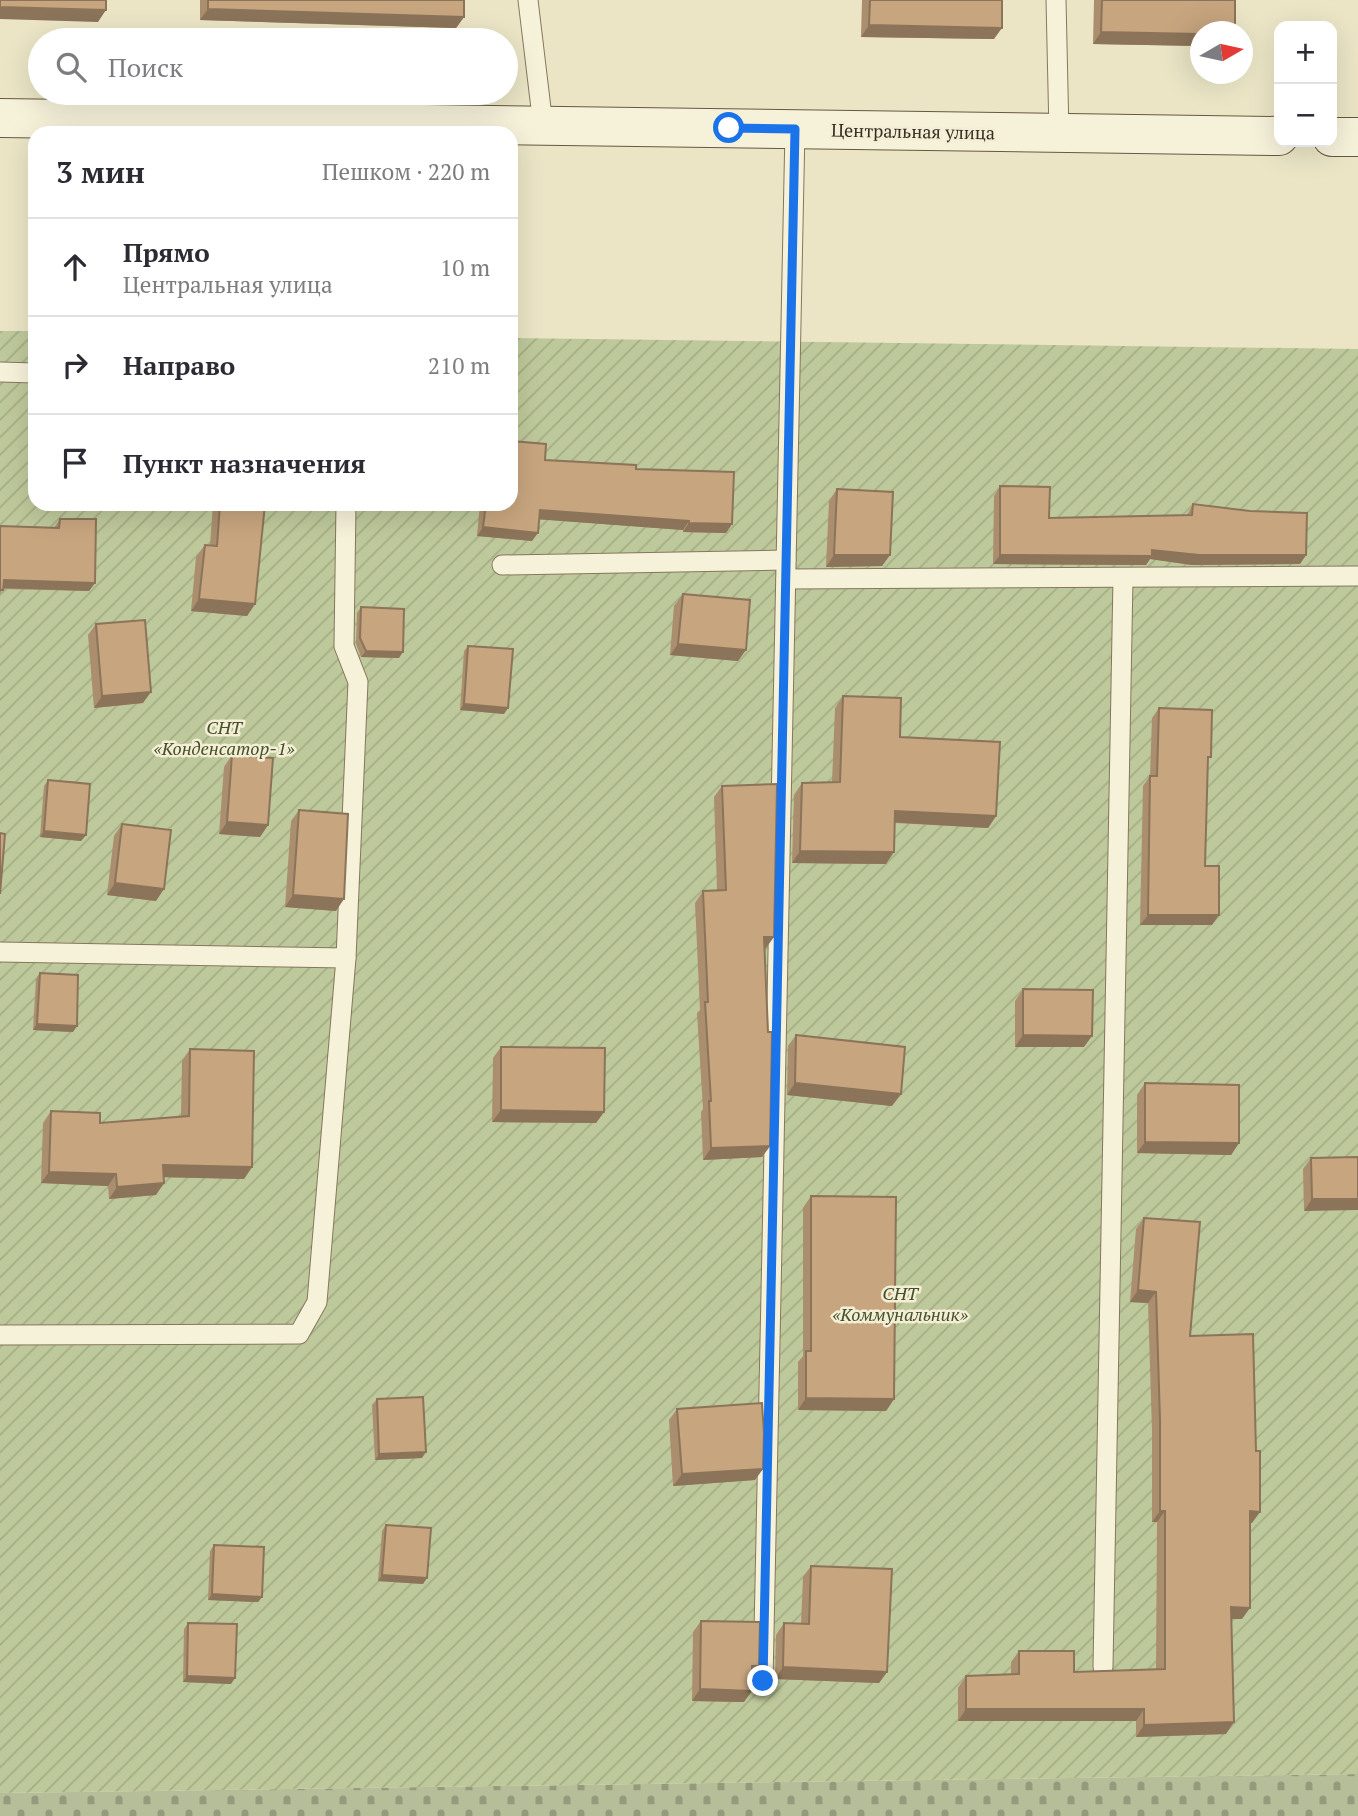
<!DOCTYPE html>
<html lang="ru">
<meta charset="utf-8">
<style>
:root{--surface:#fff;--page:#f2f2f3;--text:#2b2b33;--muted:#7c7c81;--line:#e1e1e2}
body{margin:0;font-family:"PT Serif",serif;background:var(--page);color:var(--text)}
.controls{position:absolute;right:21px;top:21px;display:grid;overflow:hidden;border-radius:14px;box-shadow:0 7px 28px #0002}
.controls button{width:63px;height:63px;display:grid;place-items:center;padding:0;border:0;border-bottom:2px solid var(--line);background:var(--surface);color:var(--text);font:35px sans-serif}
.compass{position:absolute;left:1190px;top:21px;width:63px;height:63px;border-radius:50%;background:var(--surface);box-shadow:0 7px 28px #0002;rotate:81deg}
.stop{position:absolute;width:21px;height:21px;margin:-16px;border:5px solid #1a73e8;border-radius:50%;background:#fff}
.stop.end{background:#1a73e8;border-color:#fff;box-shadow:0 2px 7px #0008}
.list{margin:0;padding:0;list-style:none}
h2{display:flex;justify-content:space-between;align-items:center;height:91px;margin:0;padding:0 28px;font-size:30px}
h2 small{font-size:23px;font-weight:400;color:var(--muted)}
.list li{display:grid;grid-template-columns:46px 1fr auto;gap:21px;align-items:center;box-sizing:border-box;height:98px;padding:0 28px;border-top:2px solid var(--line)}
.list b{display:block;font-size:26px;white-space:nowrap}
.list p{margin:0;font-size:23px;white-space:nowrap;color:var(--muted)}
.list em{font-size:23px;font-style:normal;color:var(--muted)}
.icon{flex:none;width:38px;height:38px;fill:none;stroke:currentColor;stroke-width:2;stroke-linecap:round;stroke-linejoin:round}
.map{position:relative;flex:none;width:1358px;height:1816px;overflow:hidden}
.search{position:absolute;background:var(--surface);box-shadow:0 7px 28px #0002;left:28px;top:28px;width:490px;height:77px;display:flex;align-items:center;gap:18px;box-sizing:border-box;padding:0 24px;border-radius:38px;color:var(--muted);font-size:26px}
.panel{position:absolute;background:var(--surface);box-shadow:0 7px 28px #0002;left:28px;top:126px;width:490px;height:385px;border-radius:21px}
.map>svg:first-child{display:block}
.cemetery{fill:url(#cemetery-stones)}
.garden{fill:url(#garden-furrows)}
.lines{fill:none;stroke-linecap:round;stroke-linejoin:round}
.lane-casing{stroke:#85775d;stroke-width:21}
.secondary-casing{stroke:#675840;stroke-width:40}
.lane{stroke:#f6f1d9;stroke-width:19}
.secondary{stroke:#f6f1d9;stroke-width:38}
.wall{fill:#ab8e6d}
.shaded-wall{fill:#8b7459}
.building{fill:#c7a57f;stroke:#8b7459;stroke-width:2}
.route{stroke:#1a73e8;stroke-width:9}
.labels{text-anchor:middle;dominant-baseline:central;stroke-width:5;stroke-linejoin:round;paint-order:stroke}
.street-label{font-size:18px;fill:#372e20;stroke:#f3eed5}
.park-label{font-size:18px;font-style:italic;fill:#425128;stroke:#f3eed5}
</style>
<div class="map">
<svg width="1358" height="1816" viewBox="0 0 1358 1816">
<defs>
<pattern id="cemetery-stones" width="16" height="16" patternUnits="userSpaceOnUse" patternTransform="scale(1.75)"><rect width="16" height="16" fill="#b5be99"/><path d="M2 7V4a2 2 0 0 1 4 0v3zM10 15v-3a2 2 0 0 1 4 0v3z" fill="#949b7c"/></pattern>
<pattern id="garden-furrows" width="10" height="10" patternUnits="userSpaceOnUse" patternTransform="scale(1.75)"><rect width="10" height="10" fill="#bec99b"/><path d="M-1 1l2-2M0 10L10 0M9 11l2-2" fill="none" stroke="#a4ad85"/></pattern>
</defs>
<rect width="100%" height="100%" fill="#ebe5c6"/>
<!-- cemetery -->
<path class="cemetery" d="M1358 1774V1816H0V1793Z"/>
<!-- garden -->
<path class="garden" d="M0 331H35V504H511V338L1358 349V1774L0 1793Z"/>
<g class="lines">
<!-- lane casing -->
<g class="lane-casing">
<g id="lane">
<path d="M528 0 543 125"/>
<path d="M1056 0 1059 133"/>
<path d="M0 372 35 373"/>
<path d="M502 565 786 560"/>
<path d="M786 579 1358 576"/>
<path d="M0 952 346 958"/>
<path d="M0 1335 299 1334 317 1302 346 958 358 682 344 646 346 504"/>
<path d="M1103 1667 1123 578"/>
<path d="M763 1681 795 129"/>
</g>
</g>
<!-- secondary casing -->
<g class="secondary-casing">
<g id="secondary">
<path d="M0 118 1279 136"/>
<path d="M1332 137H1358"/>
</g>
</g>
<!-- lane -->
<use href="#lane" class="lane"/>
<!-- secondary -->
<use href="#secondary" class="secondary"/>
</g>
<!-- wall -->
<g class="wall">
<path d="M200 0H464V17L456 28 200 20Z"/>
<path d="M862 0H1002L994 39 861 37Z"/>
<path d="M1094 0H1235L1200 32V46L1093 44Z"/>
<path d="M545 460 636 469 732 524 726 533 683 532V530L539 519 532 541 477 536 480 504H511Z"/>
<path d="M1000 486 1049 518 1187 515 1193 504 1306 555 1300 564 1192 565 1150 559 1146 565 993 564 994 496Z"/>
<path d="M837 489 890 555 882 566 826 567 829 501Z"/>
<path d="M213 504H265L255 604 247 616 191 611 196 557 205 545H210Z"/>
<path d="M60 519 95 583 89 591 3 589 0 594V526L54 528Z"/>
<path d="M683 594 738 661 670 655 674 606Z"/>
<path d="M361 607 399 658 361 657 356 644 357 613Z"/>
<path d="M96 624 143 703 94 708 88 635Z"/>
<path d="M468 646 504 714 460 710 464 651Z"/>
<path d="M843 696 900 737 996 816 988 828 895 823 886 864 792 863 794 795 802 783 832 782 835 708Z"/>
<path d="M1159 708 1208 761 1205 866 1212 925H1140L1143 786 1150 776 1152 718Z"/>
<path d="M232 755 268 825 260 837 219 834 224 767Z"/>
<path d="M48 780 86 835 81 841 40 837 44 786Z"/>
<path d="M722 786 766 948H765L770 1146 762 1157 703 1160 701 1112 703 1109 697 1013 700 1010 695 903 703 891 717 890 714 797Z"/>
<path d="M299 810 336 911 285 907 291 821Z"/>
<path d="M122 824 156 901 107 895 114 836Z"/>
<path d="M40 973 73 1032 33 1030 36 979Z"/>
<path d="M1023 989 1084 1047H1015V1001Z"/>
<path d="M796 1035 892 1106 787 1095 788 1046Z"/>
<path d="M501 1047 604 1112 596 1123 492 1122 493 1058Z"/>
<path d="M190 1049 252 1167 244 1179 164 1177 156 1195 109 1199 108 1186 41 1183 43 1123 51 1111 100 1123 181 1117 182 1061Z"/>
<path d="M1145 1083 1239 1143 1231 1155 1137 1153V1095Z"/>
<path d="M1358 1157 1304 1211 1303 1169 1311 1158Z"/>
<path d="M811 1196 894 1399 886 1411 798 1410V1362L803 1356V1208Z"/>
<path d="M1144 1218 1190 1336 1256 1451 1260 1512 1250 1523 1242 1619H1232L1226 1734 1136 1737V1721H958V1688L966 1676 1011 1675V1662L1019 1651 1074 1672 1156 1670 1157 1522H1152V1431L1148 1303 1130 1302 1136 1229Z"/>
<path d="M377 1399 422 1458 375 1460 372 1405Z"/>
<path d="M677 1409 755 1480 673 1486 669 1420Z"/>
<path d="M386 1525 423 1584 378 1581 382 1531Z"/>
<path d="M214 1545 262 1597 258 1602 208 1600 210 1551Z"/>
<path d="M811 1566 887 1672 879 1683 775 1679 776 1635 784 1623 801 1624 803 1577Z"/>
<path d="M701 1621 752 1676 744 1702 692 1701 693 1632Z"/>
<path d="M188 1623 231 1684 183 1682 184 1629Z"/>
</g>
<!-- shaded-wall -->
<g class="shaded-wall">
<path d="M0 7 106 10 98 22 0 19Z"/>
<path d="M208 9 464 17 456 28 200 20Z"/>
<path d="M869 25 1002 28 994 39 861 37Z"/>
<path d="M1101 32 1200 34V46L1093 44Z"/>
<path d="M540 510 689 521 683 530 534 519Z"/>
<path d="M689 523 732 524 726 533 683 532Z"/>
<path d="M483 527 538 533 532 541 477 536Z"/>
<path d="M1152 550 1306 555 1300 564 1192 565 1150 559 1146 565 993 564 1000 555Z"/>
<path d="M834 555H890L882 566 826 567Z"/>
<path d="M4 580 95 583 89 591 0 588Z"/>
<path d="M199 599 255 604 247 616 191 611Z"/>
<path d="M678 644 746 650 738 661 670 655Z"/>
<path d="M366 651 403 652 399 658 361 657Z"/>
<path d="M151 692 143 703 94 708 102 696Z"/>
<path d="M464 704 508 708 504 714 460 710Z"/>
<path d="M895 811 996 816 988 828 887 822Z"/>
<path d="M227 822 268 825 260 837 219 834Z"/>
<path d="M44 831 86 835 81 841 40 837Z"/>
<path d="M800 851 894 852 886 864 792 863Z"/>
<path d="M115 883 164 889 156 901 107 895Z"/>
<path d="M293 895 344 899 336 911 285 907Z"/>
<path d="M1148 915H1219L1212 925H1140Z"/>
<path d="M764 937H774L766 948 756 949Z"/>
<path d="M37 1024 77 1026 73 1032 33 1030Z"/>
<path d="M1023 1035 1092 1036 1084 1047H1015Z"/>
<path d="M795 1083 901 1094 892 1106 787 1095Z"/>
<path d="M501 1110 604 1112 596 1123 492 1122Z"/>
<path d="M1145 1142 1239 1143 1231 1155 1137 1153Z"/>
<path d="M770 1146 762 1157 703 1160 711 1148Z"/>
<path d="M163 1165 252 1167 244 1179 155 1177Z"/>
<path d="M49 1172 116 1174 108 1186 41 1183Z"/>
<path d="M164 1183 156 1195 109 1199 117 1187Z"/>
<path d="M1312 1199H1358V1210L1304 1211Z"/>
<path d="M1138 1290 1156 1292 1148 1303 1130 1302Z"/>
<path d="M806 1398 894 1399 886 1411 798 1410Z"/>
<path d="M426 1452 422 1458 375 1460 379 1454Z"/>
<path d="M763 1469 755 1480 673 1486 682 1474Z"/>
<path d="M1160 1511H1165L1157 1522H1152Z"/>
<path d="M1250 1511 1260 1512 1252 1523H1242Z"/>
<path d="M382 1575 427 1578 423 1584 378 1581Z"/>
<path d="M212 1594 262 1597 258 1602 208 1600Z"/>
<path d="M1231 1607 1250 1608 1242 1619H1223Z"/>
<path d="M752 1666H759L751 1678Z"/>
<path d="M783 1667 887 1672 879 1683 775 1679Z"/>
<path d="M187 1676 235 1678 231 1684 183 1682Z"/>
<path d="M700 1689 752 1691 744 1702 692 1701Z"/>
<path d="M966 1709H1144L1136 1721H958Z"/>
<path d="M1234 1722 1226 1734 1136 1737 1144 1725Z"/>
</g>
<!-- building -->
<g class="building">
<path d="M0 0H106V10L0 7Z"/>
<path d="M208 0H464V17L208 9Z"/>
<path d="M870 0H1002V28L869 25Z"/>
<path d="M1102 0H1235V32H1200V34L1101 32Z"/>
<path d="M511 441 546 444 545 460 636 465V469L734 472 732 524 689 523V521L540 510 538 533 483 527 486 504H511Z"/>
<path d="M1000 486 1050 487 1049 518 1192 515 1193 504 1250 511 1307 513 1306 555H1199L1152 550V556L1000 555Z"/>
<path d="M837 489 893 492 890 555H834Z"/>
<path d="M220 504H265L255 604 199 599 205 545 217 546Z"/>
<path d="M60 519H96L95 583 4 580 3 590H0V526L59 528Z"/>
<path d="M683 594 750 600 746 650 678 644Z"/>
<path d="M361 607 404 609 403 652 366 651 360 638Z"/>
<path d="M145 620 151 692 102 696 96 624Z"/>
<path d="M468 646 513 649 508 708 464 704Z"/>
<path d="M843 696 901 698 900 737 1000 742 996 816 895 811 894 852 800 851 802 783 840 782Z"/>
<path d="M1159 708 1212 710 1211 757H1208L1205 866H1219V915H1148L1150 776H1157Z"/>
<path d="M232 755 273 758 268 825 227 822Z"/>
<path d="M48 780 90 784 86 835 44 831Z"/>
<path d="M777 784 774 937H764L768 1032H772L770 1146 711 1148 709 1101H711L705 1002H708L703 891 726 890 722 786Z"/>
<path d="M299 810 348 814 344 899 293 895Z"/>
<path d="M122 824 171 830 164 889 115 883Z"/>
<path d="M0 833 5 834 0 894Z"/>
<path d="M40 973 78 975 77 1026 37 1024Z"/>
<path d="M1023 989 1093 990 1092 1036 1023 1035Z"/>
<path d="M796 1035 905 1047 901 1094 795 1083Z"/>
<path d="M501 1047 605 1048 604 1112 501 1110Z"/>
<path d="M190 1049 254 1051 252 1167 163 1165 164 1183 117 1187 116 1174 49 1172 51 1111 100 1113V1123L189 1116Z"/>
<path d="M1145 1083 1239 1085V1143L1145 1142Z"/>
<path d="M1358 1157V1199H1312L1311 1158Z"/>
<path d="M811 1196 896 1197 894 1399 806 1398V1351H811Z"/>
<path d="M1144 1218 1200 1222 1190 1336 1253 1334 1256 1451H1260V1512L1250 1511V1608L1231 1607 1234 1722 1144 1725V1709H966V1676L1019 1674V1651H1074V1672L1165 1669V1511H1160V1420L1156 1292 1138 1290Z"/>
<path d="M423 1397 426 1452 379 1454 377 1399Z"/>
<path d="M762 1403 764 1433 763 1469 682 1474 677 1409Z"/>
<path d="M386 1525 431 1528 427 1578 382 1575Z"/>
<path d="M214 1545 264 1547 262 1597 212 1594Z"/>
<path d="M811 1566 892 1569 887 1672 783 1667 784 1623 809 1624Z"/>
<path d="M701 1621 760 1622 759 1666H752V1691L700 1689Z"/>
<path d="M188 1623 237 1624 235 1678 187 1676Z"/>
</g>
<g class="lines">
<!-- route -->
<path class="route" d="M729 128 795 129 763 1681"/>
</g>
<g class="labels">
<!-- street labels -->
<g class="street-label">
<text transform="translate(913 131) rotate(1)">Центральная улица</text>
</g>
<!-- park labels -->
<g class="park-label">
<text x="224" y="727">СНТ<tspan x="224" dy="21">«Конденсатор-1»</tspan></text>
<text x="900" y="1293">СНТ<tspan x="900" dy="21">«Коммунальник»</tspan></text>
</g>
</g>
</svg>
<div class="controls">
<button>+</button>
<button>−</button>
</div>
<svg class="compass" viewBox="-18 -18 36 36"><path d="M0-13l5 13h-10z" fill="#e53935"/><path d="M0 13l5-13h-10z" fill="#7c7c81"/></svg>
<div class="stop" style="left:729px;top:128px"></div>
<div class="stop end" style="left:763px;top:1681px"></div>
<div class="search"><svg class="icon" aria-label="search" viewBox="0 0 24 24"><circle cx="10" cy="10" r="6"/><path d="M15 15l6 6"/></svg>Поиск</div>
<section class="panel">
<h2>3 мин<small>Пешком · 220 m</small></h2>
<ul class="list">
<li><svg class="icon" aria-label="ahead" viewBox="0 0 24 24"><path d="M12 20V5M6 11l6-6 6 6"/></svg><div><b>Прямо</b><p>Центральная улица</p></div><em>10 m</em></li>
<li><svg class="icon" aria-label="right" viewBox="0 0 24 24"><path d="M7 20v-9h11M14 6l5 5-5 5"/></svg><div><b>Направо</b></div><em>210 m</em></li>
<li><svg class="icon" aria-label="arrive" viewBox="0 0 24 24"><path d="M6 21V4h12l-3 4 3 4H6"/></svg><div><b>Пункт назначения</b></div></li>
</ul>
</section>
</div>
